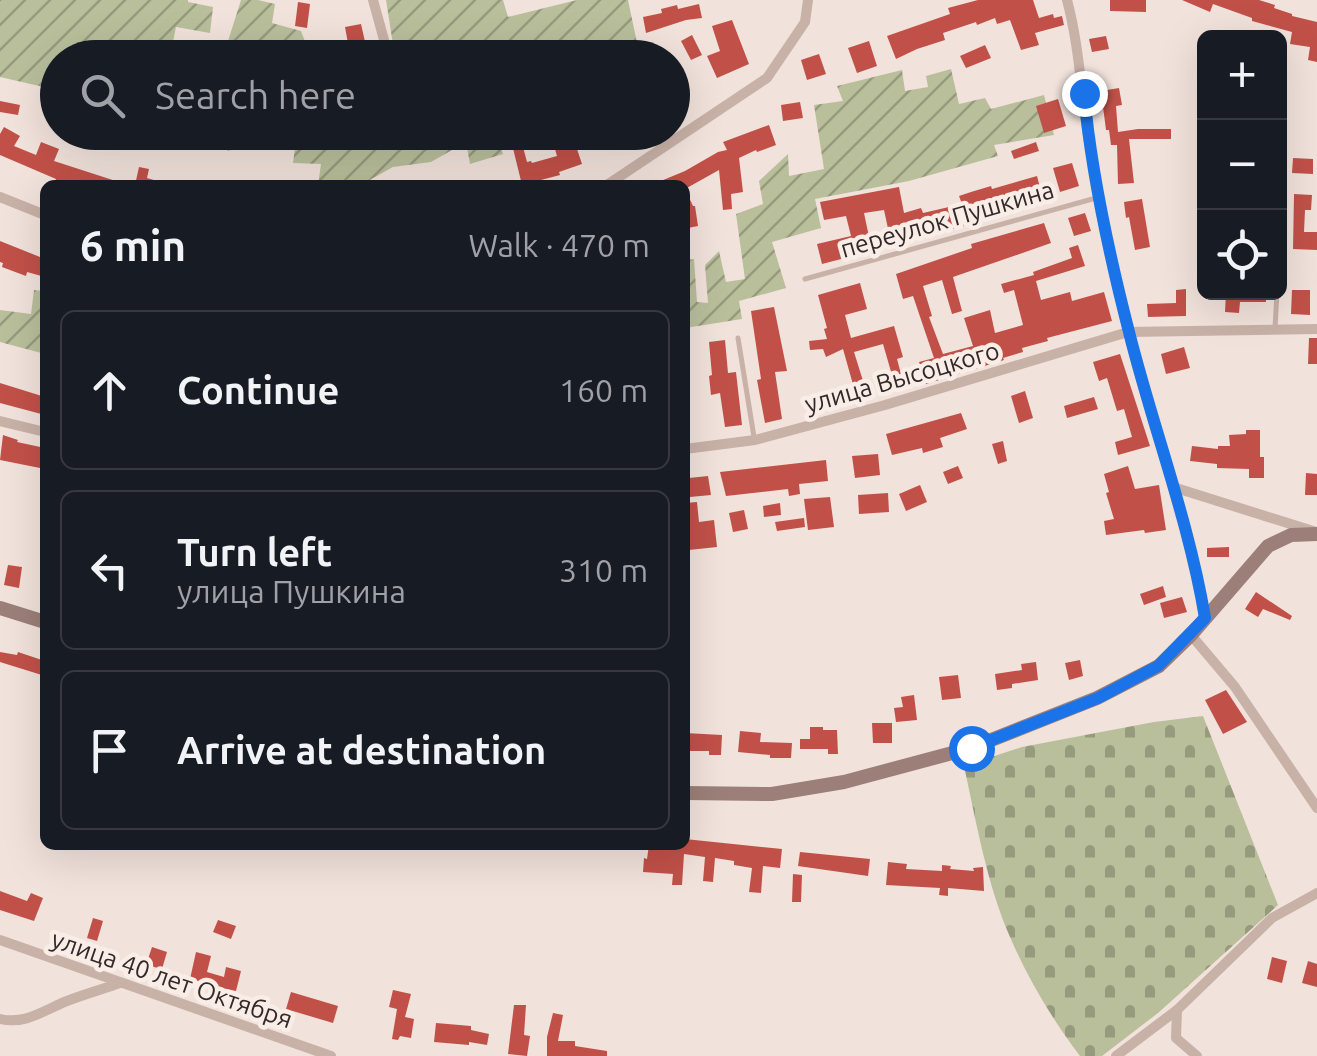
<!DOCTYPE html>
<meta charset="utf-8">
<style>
:root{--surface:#171b24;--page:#20242c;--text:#f1f3f6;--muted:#9ea1a6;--line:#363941}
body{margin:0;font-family:Ubuntu,sans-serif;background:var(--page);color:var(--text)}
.controls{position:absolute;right:30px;top:30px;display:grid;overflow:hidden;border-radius:15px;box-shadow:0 10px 40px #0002}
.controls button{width:90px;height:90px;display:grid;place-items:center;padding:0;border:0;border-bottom:2px solid var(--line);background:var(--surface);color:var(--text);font:50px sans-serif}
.stop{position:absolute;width:30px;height:30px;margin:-22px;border:8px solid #1a73e8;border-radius:50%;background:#fff}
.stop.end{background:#1a73e8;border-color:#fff;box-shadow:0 2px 10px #0008}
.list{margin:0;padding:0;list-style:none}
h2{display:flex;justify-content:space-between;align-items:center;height:130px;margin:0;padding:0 40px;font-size:42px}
h2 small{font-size:32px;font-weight:400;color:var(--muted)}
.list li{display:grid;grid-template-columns:65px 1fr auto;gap:30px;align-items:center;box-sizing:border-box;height:160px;margin:0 20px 20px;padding:0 20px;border:2px solid var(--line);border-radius:15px}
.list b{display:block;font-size:38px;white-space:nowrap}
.list p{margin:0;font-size:32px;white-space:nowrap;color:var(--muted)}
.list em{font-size:32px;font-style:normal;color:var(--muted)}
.icon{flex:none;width:55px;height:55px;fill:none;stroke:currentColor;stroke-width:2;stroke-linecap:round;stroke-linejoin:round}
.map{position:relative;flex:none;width:1317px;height:1056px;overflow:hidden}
.search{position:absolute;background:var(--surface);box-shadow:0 10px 40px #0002;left:40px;top:40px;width:650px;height:110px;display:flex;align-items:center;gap:25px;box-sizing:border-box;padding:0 35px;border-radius:55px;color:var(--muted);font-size:38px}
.panel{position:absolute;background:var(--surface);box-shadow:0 10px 40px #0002;left:40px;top:180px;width:650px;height:670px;border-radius:15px}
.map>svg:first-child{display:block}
.cemetery{fill:url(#cemetery-stones)}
.garden{fill:url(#garden-furrows)}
.building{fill:#c15148}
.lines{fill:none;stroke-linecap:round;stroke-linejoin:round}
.lane{stroke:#c8b1a7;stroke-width:5}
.street{stroke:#c8b1a7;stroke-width:10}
.secondary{stroke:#9c7f79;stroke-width:14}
.route{stroke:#1a73e8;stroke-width:12}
.labels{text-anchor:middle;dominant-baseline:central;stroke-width:9;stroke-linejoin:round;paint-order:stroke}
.street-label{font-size:25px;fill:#352927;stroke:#f8ede7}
</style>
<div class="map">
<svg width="1317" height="1056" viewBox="0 0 1317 1056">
<defs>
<pattern id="cemetery-stones" width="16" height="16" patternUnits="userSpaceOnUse" patternTransform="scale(2.5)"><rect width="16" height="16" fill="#b9bf9b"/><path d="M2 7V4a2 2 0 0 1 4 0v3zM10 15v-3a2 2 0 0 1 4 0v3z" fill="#979b7e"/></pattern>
<pattern id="garden-furrows" width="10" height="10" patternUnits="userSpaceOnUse" patternTransform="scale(2.5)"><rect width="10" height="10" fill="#b9bf9b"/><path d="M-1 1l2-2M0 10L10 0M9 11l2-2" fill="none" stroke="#979b7e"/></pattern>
</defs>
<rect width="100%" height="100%" fill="#f1e2db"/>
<!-- cemetery -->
<path class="cemetery" d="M1203 716 1278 905 1158 1013 1102 1056H1080C1052 1019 1028 979 1010 937 987 885 976 821 964 766L1022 747 1154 722Z"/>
<!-- garden -->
<g class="garden">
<path d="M0 0H188V2L213 7 210 33 176 27 170 57 116 58 106 55 104 57 58 58 57 90 0 77Z"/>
<path d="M241 0H258L275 4 272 23 301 31 311 57H252L253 53 228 41Z"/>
<path d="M386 0H503L508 17 577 0H628L640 57H395Z"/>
<path d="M951 69 959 104 985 98 991 109 1044 95 1054 135 994 145 998 156 909 181 815 199 821 228 772 242 786 288 739 301 742 319 685 328V260L694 259 697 302 708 303 705 265 719 251 726 282 745 279 736 214 763 204 759 181 788 154 789 176 824 169 814 105 843 101 837 86 902 70 905 91 928 87 926 76Z"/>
<path d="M297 132 496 133 503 154 470 164 466 142 431 162 393 167 368 181 343 180V185H318L321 164 293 163Z"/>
<path d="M232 133H268L267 143 227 151Z"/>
<path d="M34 290 45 291V354L0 342V310L31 314Z"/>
</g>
<!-- building -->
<g class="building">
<path d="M978 0H1033L1039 18 1053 14 1054 18 1062 16 1064 25 1035 33 1039 45 1021 50 1010 20 997 24 995 18 977 25 976 22 943 33 945 40 917 49 896 59 887 36 950 14 948 8Z"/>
<path d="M1110 0H1146V12L1110 11Z"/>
<path d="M1182 0H1259L1275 5 1274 8 1292 14V16L1317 22V62L1308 60 1310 47 1290 44 1292 32 1252 21V18L1213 4 1210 12Z"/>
<path d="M298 2 310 4 307 28 295 26Z"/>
<path d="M699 4 702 18 686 20 646 33 643 17 662 13 661 9 677 5 678 9Z"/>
<path d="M732 20 749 64 717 78 707 56 720 51 712 26Z"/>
<path d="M361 24 366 46 374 44 376 55 363 58H329V53L349 49 345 27Z"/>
<path d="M692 35 702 55 691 60 681 41Z"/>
<path d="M1106 36 1109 49 1092 52 1089 39Z"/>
<path d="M869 41 877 66 857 73 848 48Z"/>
<path d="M432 45 435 58H412L410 49Z"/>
<path d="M985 45 991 58 966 68 960 56Z"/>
<path d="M819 54 826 74 807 80 801 60Z"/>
<path d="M1119 88 1122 105 1116 106 1118 132 1138 129H1171V139H1129L1134 183 1118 184 1117 145H1111L1109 130H1106L1101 91Z"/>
<path d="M1058 99 1066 126 1044 133 1036 106Z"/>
<path d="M0 101 20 105 18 115 0 112Z"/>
<path d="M800 102 803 118 783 121 781 105Z"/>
<path d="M769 125 776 145 757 152 756 150 739 158 743 192 731 194 732 209 723 210 719 170 685 189 693 206H695L698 226 688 228 685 185H651L685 171 718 152 727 150 723 142Z"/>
<path d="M4 127 20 136 14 146 36 155 41 142 59 149 54 161 122 183V185H64L55 182 56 179 0 155V134Z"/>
<path d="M509 132H519L527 162 531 161 532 163 557 156 550 132H566L571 148 576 146 582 164 559 172 560 175 522 185Z"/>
<path d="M1036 142 1039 151 1014 159 1011 151Z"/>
<path d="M1293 158 1313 159V174L1292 173Z"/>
<path d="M1072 163 1079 186 1060 192 1053 168Z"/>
<path d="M139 167 149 169 147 178 164 183V185H135Z"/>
<path d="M1037 176 1043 199 1013 208 1012 204 972 214 974 221 963 223 964 226 932 235 931 232 912 237 913 242 892 247 884 210 864 213 872 251 822 264 817 244 851 236 846 216 824 220 820 202 899 187 904 213 921 208 923 213 962 204 959 196 971 192 991 186 992 189Z"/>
<path d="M1294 194 1312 195 1311 210H1305L1304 232H1317V250L1293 249Z"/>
<path d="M1142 199 1150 247 1135 250 1129 217 1126 218 1124 202Z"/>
<path d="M1085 213 1091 231 1074 236 1068 218Z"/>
<path d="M1044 223 1051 243 953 277 962 311 952 314 942 280 923 286 932 316 929 317 943 354 973 346 964 318 990 310 995 333 1023 325 1014 290 1004 293 1001 284 1034 275 1033 272 1072 258 1069 248 1078 245 1085 266 1036 281 1041 300 1070 292 1072 301 1104 292 1112 321 1047 338 1048 341 1022 348 1023 352 1003 358 1004 360 926 384 919 362 934 358 913 296 903 299 896 274 972 248 971 244Z"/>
<path d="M0 241 45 259V277L27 272 26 276 2 267 3 263 0 262Z"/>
<path d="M860 283 867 309 845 315 851 338 894 326 903 357 897 359 905 389 892 392 887 376 892 375 883 344 854 352 869 400 852 405 847 390 854 388 843 349 826 357 823 349 810 350 809 341 827 339 824 329 827 328 818 295Z"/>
<path d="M1186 289V316L1148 317 1147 304 1176 303V290Z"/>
<path d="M1292 290H1310V315L1291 314Z"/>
<path d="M1226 292H1266V302H1240L1239 313 1225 312Z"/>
<path d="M774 307 787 371 775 372 782 419 765 423 757 380 761 379 751 311Z"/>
<path d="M1309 338H1317V364H1308Z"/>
<path d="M725 340 728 373 736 372 742 425 725 427 720 393 711 395 709 376 712 375 709 342Z"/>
<path d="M1184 347 1190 368 1166 374 1161 354Z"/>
<path d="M1120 354 1150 446 1118 455 1115 442 1132 437 1124 409 1117 411 1107 378 1099 381 1093 362Z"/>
<path d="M0 383 45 397V415L0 403Z"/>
<path d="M1025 391 1033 418 1019 423 1011 396Z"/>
<path d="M1094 397 1098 409 1067 418 1064 406Z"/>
<path d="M961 413 967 429 940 438 943 447 923 453 922 448 892 455 886 434Z"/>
<path d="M1246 430H1260V457H1264V478H1249V469L1217 468V464L1190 461 1192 446 1218 449V446H1230L1229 435 1246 434Z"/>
<path d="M3 435 18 440 17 442 45 448V469L0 460Z"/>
<path d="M1003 441 1007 461 998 464 992 444Z"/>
<path d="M878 454 880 475 855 478 852 456Z"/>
<path d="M826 460 828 481 799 484 800 494 789 496 788 489 726 496 720 472Z"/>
<path d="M958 466 963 478 948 484 943 472Z"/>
<path d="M1128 466 1135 489 1159 485 1166 530 1145 533 1144 530 1106 535 1104 521 1114 519 1106 493 1109 492 1104 474Z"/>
<path d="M1306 473 1317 474V495H1305Z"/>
<path d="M708 476 711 495 690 497 689 478Z"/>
<path d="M920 485 927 502 906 511 899 494Z"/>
<path d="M888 493 889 512 859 514 858 495Z"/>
<path d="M830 497 834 527 808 530 804 499Z"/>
<path d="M697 502 699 522 714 520 717 547 689 550 685 503Z"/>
<path d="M780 503 781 515 764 517 763 506Z"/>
<path d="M744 510 748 529 733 532 729 513Z"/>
<path d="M804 518 805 527 777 531 775 522Z"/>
<path d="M1229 547V557H1207V548Z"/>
<path d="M8 565 22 567 19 588 4 585Z"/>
<path d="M1163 586 1166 597 1144 605 1140 594Z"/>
<path d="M1256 592 1292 616 1290 620 1263 609 1258 617 1245 609Z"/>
<path d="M1182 597 1187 612 1164 618 1160 603Z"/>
<path d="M0 652 17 655 18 652 45 661V676L0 662Z"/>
<path d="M1080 660 1083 676 1069 680 1065 663Z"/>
<path d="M1036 662 1038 680 1012 684V688L997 690 995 674 1022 670 1021 664Z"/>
<path d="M958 675 961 698 942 700 939 677Z"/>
<path d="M1226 690 1247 722 1223 734 1205 700Z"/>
<path d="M914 695 917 720 896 722 894 708 903 707 901 697Z"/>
<path d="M872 723H892V743H873Z"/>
<path d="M810 727H823V730H837L838 754H828V749H800V739H810Z"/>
<path d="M740 731 761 733 760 742 792 743 791 758H770V755L738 752Z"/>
<path d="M685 733 722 735 721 755H709V751H685Z"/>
<path d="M685 839 782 849 780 868 763 866 761 893 749 892 752 868 734 865V861L715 858 713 882 703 881 705 857 684 854 682 885H672L673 874 643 872 644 858 647 859 649 845H685Z"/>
<path d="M800 852 870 859 868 876 798 866Z"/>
<path d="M888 862 907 864 906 869 942 871V865L951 866 950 869 974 871 973 868 983 867 984 891 948 888V896L939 895 940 888 886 885Z"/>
<path d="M793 874 802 875 801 902H792Z"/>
<path d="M0 891 27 901 31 893 43 898 34 921 0 910Z"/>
<path d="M93 918 103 921 97 941 87 938Z"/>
<path d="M218 920 236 926 231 939 213 932Z"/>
<path d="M152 947 167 952 162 969 146 965Z"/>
<path d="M196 952 211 956 207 972 224 977 226 967 241 971 236 991 218 987 217 990 209 987 210 984 190 979Z"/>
<path d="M1272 957 1287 961 1282 983 1267 979Z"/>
<path d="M1308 961 1317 964V987L1302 983Z"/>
<path d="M393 990 411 994 405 1017 414 1019 411 1038 400 1036 398 1040 392 1039 397 1009 389 1007Z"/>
<path d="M291 992 338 1006 333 1023 286 1009Z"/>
<path d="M514 1005H526L524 1035 530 1036 527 1056 508 1054Z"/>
<path d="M553 1013 563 1015 558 1041H575V1046L607 1051V1056H547V1037Z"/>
<path d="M436 1023 471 1026V1030L489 1034 487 1045 469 1042V1045L434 1042Z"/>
</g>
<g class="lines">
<!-- lane -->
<g class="lane">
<path d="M1280 228 1282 163"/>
<path d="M805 279 1096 198"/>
<path d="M1275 328 1277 292"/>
<path d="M738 338 754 437"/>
</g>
<!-- street -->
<g class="street">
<path d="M373 0 389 58"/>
<path d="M1067 0C1079 45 1081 91 1088 136 1099 201 1112 267 1128 331 1152 427 1189 520 1205 618"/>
<path d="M607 185 767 78 805 22 808 0"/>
<path d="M0 197 45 215"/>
<path d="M0 421 45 432"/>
<path d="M685 449 755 440 885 405 1128 332 1317 329"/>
<path d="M1173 487 1316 532"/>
<path d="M1191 635 1235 687 1317 808"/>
<path d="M0 940 331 1056"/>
<path d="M1177 1010 1176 1038 1197 1056"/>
<path d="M0 1019C26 1025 44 1010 67 1001 85 994 103 989 120 983"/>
<path d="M1116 1056 1177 1010 1272 918 1317 893"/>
</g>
<!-- secondary -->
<g class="secondary">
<path d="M0 608 45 622"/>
<path d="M685 793 772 794 844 782 971 748 1097 698 1159 666 1191 635 1268 546 1291 535 1317 534"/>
</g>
</g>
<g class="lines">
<!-- route -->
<path class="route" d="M971 748 1098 698 1158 666 1205 618C1189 521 1153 428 1129 332 1109 254 1091 173 1084 93"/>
</g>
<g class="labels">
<!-- street labels -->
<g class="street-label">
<text transform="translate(947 219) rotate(-16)">переулок Пушкина</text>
<text transform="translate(902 377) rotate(-16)">улица Высоцкого</text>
<text transform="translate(172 979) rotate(19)">улица 40 лет Октября</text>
</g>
</g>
</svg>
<div class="controls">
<button>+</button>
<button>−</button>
<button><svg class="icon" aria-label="locate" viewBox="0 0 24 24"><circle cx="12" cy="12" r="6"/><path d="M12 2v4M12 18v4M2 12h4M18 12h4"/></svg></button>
</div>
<div class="stop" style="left:971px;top:748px"></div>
<div class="stop end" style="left:1084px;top:93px"></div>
<div class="search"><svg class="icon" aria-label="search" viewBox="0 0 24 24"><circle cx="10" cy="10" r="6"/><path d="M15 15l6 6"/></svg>Search here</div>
<section class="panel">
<h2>6 min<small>Walk · 470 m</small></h2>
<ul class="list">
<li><svg class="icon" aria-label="ahead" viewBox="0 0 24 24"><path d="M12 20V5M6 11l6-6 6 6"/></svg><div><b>Continue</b></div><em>160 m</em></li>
<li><svg class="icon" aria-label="left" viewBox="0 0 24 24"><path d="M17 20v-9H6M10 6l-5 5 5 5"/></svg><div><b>Turn left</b><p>улица Пушкина</p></div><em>310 m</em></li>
<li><svg class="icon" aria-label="arrive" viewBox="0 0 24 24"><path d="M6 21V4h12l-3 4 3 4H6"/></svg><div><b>Arrive at destination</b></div></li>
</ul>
</section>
</div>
